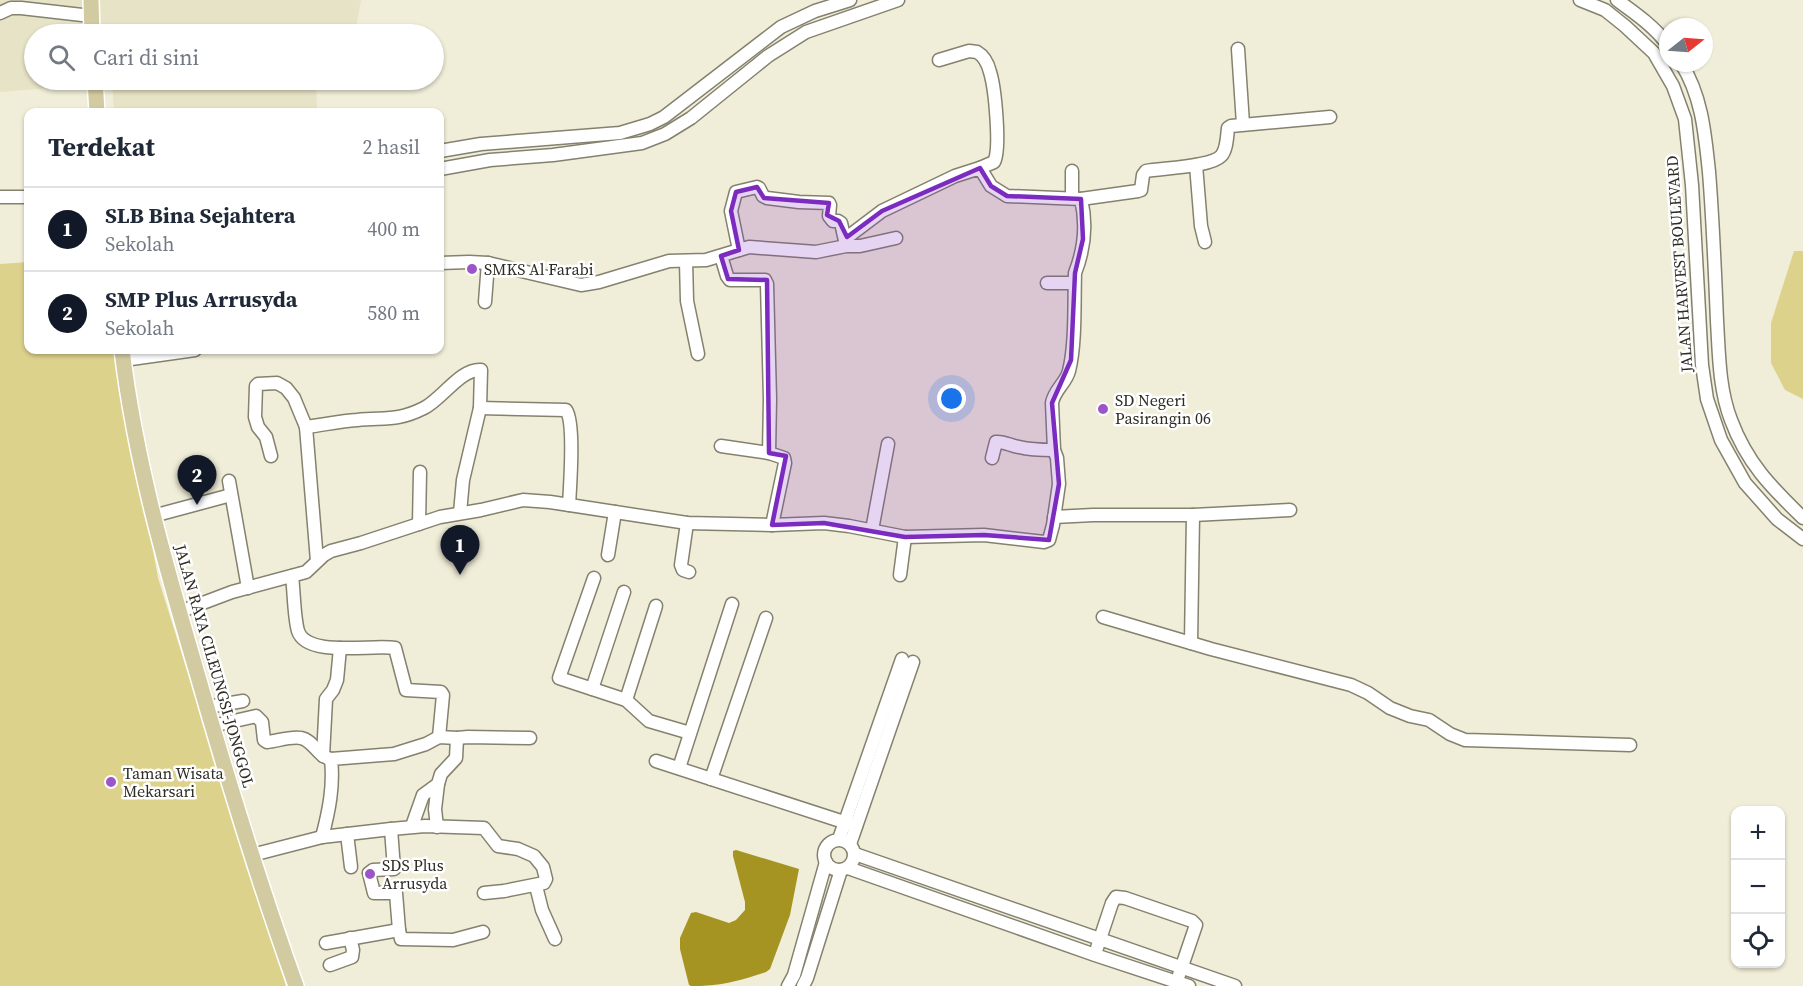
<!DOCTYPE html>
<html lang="id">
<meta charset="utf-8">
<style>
:root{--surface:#fff;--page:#f2f2f3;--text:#1f2937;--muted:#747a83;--line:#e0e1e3;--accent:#111827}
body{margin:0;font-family:"Source Serif 4",serif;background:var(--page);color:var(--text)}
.controls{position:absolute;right:18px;bottom:18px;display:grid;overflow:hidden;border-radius:12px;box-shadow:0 2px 4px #0004}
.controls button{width:54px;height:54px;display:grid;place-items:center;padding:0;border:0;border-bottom:2px solid var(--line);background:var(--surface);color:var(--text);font:30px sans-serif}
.compass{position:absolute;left:1659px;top:18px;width:54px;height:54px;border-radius:50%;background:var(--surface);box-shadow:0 2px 4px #0004;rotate:73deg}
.you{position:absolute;left:952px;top:399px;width:21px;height:21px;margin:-15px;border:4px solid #fff;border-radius:50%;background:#1a73e8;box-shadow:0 0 0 9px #1a73e833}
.badge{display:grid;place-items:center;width:39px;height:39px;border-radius:50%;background:var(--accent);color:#fff;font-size:20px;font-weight:700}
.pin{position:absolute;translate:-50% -50px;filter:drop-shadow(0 2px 3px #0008)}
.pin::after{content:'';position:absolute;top:32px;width:21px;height:18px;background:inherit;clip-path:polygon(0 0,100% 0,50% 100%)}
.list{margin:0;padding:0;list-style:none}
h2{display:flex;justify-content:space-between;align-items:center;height:78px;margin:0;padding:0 24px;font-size:26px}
h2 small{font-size:20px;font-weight:400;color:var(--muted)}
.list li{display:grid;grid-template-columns:39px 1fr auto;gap:18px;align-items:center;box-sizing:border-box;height:84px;padding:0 24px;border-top:2px solid var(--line)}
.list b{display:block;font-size:22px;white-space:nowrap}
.list p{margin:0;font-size:20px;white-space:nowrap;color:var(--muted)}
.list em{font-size:20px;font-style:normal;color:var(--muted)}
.icon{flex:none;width:33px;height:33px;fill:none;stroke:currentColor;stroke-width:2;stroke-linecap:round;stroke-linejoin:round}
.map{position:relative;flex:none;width:1803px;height:986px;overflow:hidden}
.search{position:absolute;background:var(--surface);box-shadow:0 2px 4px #0004;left:24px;top:24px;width:420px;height:66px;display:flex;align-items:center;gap:15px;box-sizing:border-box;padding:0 21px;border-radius:33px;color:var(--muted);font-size:22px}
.panel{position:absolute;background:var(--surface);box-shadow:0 2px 4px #0004;left:24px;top:108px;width:420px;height:246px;border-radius:12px}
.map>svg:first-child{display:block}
.built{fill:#e7e3c6}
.green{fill:#ddd28c}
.water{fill:#a59421}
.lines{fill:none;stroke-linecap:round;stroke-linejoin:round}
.minor-casing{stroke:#84816e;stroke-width:15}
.major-casing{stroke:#fff;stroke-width:18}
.minor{stroke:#fff;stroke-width:12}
.major{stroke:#d2cba2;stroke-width:15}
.marked{fill:#7b2cbf;fill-opacity:0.2;stroke:#7b2cbf;stroke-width:4.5;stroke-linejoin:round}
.poi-dot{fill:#9c55c8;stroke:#fff;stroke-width:2}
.labels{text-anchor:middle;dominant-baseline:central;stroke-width:5;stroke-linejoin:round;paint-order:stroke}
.street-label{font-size:16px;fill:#2e2d25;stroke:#fff}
.poi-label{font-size:16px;fill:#2e2d25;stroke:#fff;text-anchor:start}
</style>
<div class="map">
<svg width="1803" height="986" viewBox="0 0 1803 986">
<rect width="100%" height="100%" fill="#f0edd8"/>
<!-- built -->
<path class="built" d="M0 0H361L355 34H34V80H316L317 112H114L112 83 0 92Z"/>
<!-- green -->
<g class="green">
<path d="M1794 251H1803V399L1785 390 1771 363V323Z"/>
<path d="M28 262V350H117L158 578 286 986H0V264Z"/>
</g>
<!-- water -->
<path class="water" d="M736 850 799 869 790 915 770 969 766 972C738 981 721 986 691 986L689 985 680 949V938L691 913 696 912 729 923 736 920 745 910V902L733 856V851Z"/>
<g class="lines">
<!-- minor casing -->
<g class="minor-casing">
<g id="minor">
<path d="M1580 0 1605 10 1625 26 1654 53 1673 86 1685 119 1692 185 1702 365 1707 399 1721 440 1745 483 1777 519 1803 539"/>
<path d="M1617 0C1635 13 1655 27 1668 45"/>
<path d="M0 13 11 8H21L91 16"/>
<path d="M1238 49 1243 124"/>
<path d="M939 60 969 51 977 52C984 56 988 64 990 72 995 88 1001 149 994 162L980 168"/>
<path d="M1681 63C1702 96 1705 134 1709 172 1713 221 1715 272 1717 321 1719 354 1719 389 1731 420 1747 463 1771 487 1803 518"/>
<path d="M440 151 481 144 620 133 650 124 664 117 781 27 815 11 850 0"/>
<path d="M1196 165 1201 226 1205 242"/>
<path d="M440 169 490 160 553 155 642 143 665 134 691 118 768 56 806 32 898 0"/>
<path d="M0 197H28"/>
<path d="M1072 198V171"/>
<path d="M1081 199 1138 191 1141 190 1143 175 1146 171C1162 168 1211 167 1221 156 1227 150 1227 136 1228 128L1231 126 1330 117"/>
<path d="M739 250 731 211 736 192 757 187 759 188 763 196 767 198 799 202 829 203 830 205 829 216 833 221H838L841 223 846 245"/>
<path d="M721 256 727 276 730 280H765L767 284 770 399 769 453"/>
<path d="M686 261 687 301 698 354"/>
<path d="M440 263 469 262 488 263 581 285 599 282 669 261 706 260 749 247 816 252 846 246H860L896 238"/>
<path d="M1047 283H1074"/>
<path d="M485 302 488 263"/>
<path d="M124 360 195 350"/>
<path d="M480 408 566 410C575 422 570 487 569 505"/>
<path d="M306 427C323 425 340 421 357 420 385 417 396 422 424 408 442 399 461 368 481 370L480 408 463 480 460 513"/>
<path d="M721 446 769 453 784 458 785 463 772 525"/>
<path d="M271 456 266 437 258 427 255 417 256 386 258 384 277 383 286 388 294 398 306 427 317 561"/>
<path d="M992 458 996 442C1004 441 1011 446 1019 447 1031 450 1042 450 1054 450"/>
<path d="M229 481 248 588"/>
<path d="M153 516 231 495"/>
<path d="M1054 517 1093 515H1193L1290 510"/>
<path d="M687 523 681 565 683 570 689 572"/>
<path d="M419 524 420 472"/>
<path d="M872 530 888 444"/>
<path d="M608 555 615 512"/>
<path d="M900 575 905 537"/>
<path d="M292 576C294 592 294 617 298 631 307 658 373 644 395 648L406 690 441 692 443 695 439 737"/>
<path d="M594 578 559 678 626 700 649 721 690 733"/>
<path d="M179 612 232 592 306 572 324 555 331 551 361 543 440 517 481 510 523 500 550 502 687 523 772 525 824 523 849 526 905 537 984 535 1044 542 1049 540 1053 525 1059 484 1057 458 1054 450 1052 403C1054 390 1066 383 1069 371 1076 343 1074 302 1075 273 1084 250 1087 224 1081 199L1007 196 991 186 980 168 955 176 882 211 845 239"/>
<path d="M1103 617 1211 649 1351 685 1368 693 1390 708 1410 716 1429 720 1450 734 1465 740 1630 745"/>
<path d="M1191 643 1193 515"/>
<path d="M592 689 624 592"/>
<path d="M626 700 656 606"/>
<path d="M207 707 243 701"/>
<path d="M212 726 256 716 262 722 264 740 267 742C277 741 291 736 301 738 313 740 318 757 331 759"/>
<path d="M323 756 326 699 333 690 337 680 340 648"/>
<path d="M656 761 856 826"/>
<path d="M679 768 732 604"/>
<path d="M711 779 766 618"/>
<path d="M412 826 423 795 438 784 441 774 456 758 457 738"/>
<path d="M437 827 435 809 438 784"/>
<path d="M347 834 351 867"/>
<path d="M322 837C329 811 334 786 331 759L394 754 426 744 439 737 457 738 468 737 530 738"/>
<path d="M839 839 902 659"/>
<circle cx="839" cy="855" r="15"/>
<path d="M850 844 913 662"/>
<path d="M855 854 1235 986"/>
<path d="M252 855 322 837 391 829 425 826 484 828 498 846 518 849 534 856 543 867 546 879 544 883 504 891 484 893"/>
<path d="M848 868 1095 955 1189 986"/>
<path d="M536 886 542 910 555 939"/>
<path d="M399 930 401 939 453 940 483 932"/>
<path d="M326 943 399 930 396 893H374L369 873 373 870 394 869 391 829"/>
<path d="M1097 948 1112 903 1116 897 1125 898 1192 921 1196 925 1179 975"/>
<path d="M330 965 352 957 353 950 350 938"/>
<path d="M788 986 794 975 826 862"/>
<path d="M803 986 807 978 841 870"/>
</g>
</g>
<!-- major casing -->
<g class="major-casing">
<g id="major">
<path d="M91 0 92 34"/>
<path d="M95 80 97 112"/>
<path d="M122 350C135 460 166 567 197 673 227 778 259 883 296 986"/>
</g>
</g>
<!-- minor -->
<use href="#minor" class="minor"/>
<!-- major -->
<use href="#major" class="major"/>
</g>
<!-- marked area -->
<path class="marked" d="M980 168 991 186 1007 196 1081 199 1083 239 1075 273 1071 360 1052 403 1059 484 1049 540 984 535 905 537 824 523 772 525 786 456 769 453 767 280 728 279 721 256 739 250 731 211 736 192 757 187 764 198 829 203 827 215 839 221 847 237 882 211Z"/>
<!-- markers -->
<g class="poi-dot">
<circle cx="472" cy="269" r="6"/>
<circle cx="1103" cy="409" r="6"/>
<circle cx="111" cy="782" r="6"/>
<circle cx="370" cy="874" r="6"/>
</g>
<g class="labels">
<!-- street labels -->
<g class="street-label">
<text transform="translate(1679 264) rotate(-94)">JALAN HARVEST BOULEVARD</text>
<text transform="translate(215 666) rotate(74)">JALAN RAYA CILEUNGSI-JONGGOL</text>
</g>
<!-- poi labels -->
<g class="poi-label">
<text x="484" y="269">SMKS Al Farabi</text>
<text x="1115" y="400">SD Negeri<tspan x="1115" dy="18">Pasirangin 06</tspan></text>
<text x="123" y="773">Taman Wisata<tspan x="123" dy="18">Mekarsari</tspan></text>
<text x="382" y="865">SDS Plus<tspan x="382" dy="18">Arrusyda</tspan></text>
</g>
</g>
</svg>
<div class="controls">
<button>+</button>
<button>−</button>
<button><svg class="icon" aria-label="locate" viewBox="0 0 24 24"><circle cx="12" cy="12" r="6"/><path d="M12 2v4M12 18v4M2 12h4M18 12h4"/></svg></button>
</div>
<svg class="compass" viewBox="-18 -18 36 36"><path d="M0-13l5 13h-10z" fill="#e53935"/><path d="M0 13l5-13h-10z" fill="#747a83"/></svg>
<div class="you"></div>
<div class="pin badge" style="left:460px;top:575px">1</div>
<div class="pin badge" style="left:197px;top:505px">2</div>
<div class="search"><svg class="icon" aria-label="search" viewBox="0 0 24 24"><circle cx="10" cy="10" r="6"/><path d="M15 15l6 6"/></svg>Cari di sini</div>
<section class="panel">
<h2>Terdekat<small>2 hasil</small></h2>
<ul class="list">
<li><span class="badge">1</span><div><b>SLB Bina Sejahtera</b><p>Sekolah</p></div><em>400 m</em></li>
<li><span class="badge">2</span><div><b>SMP Plus Arrusyda</b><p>Sekolah</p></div><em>580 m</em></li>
</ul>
</section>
</div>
